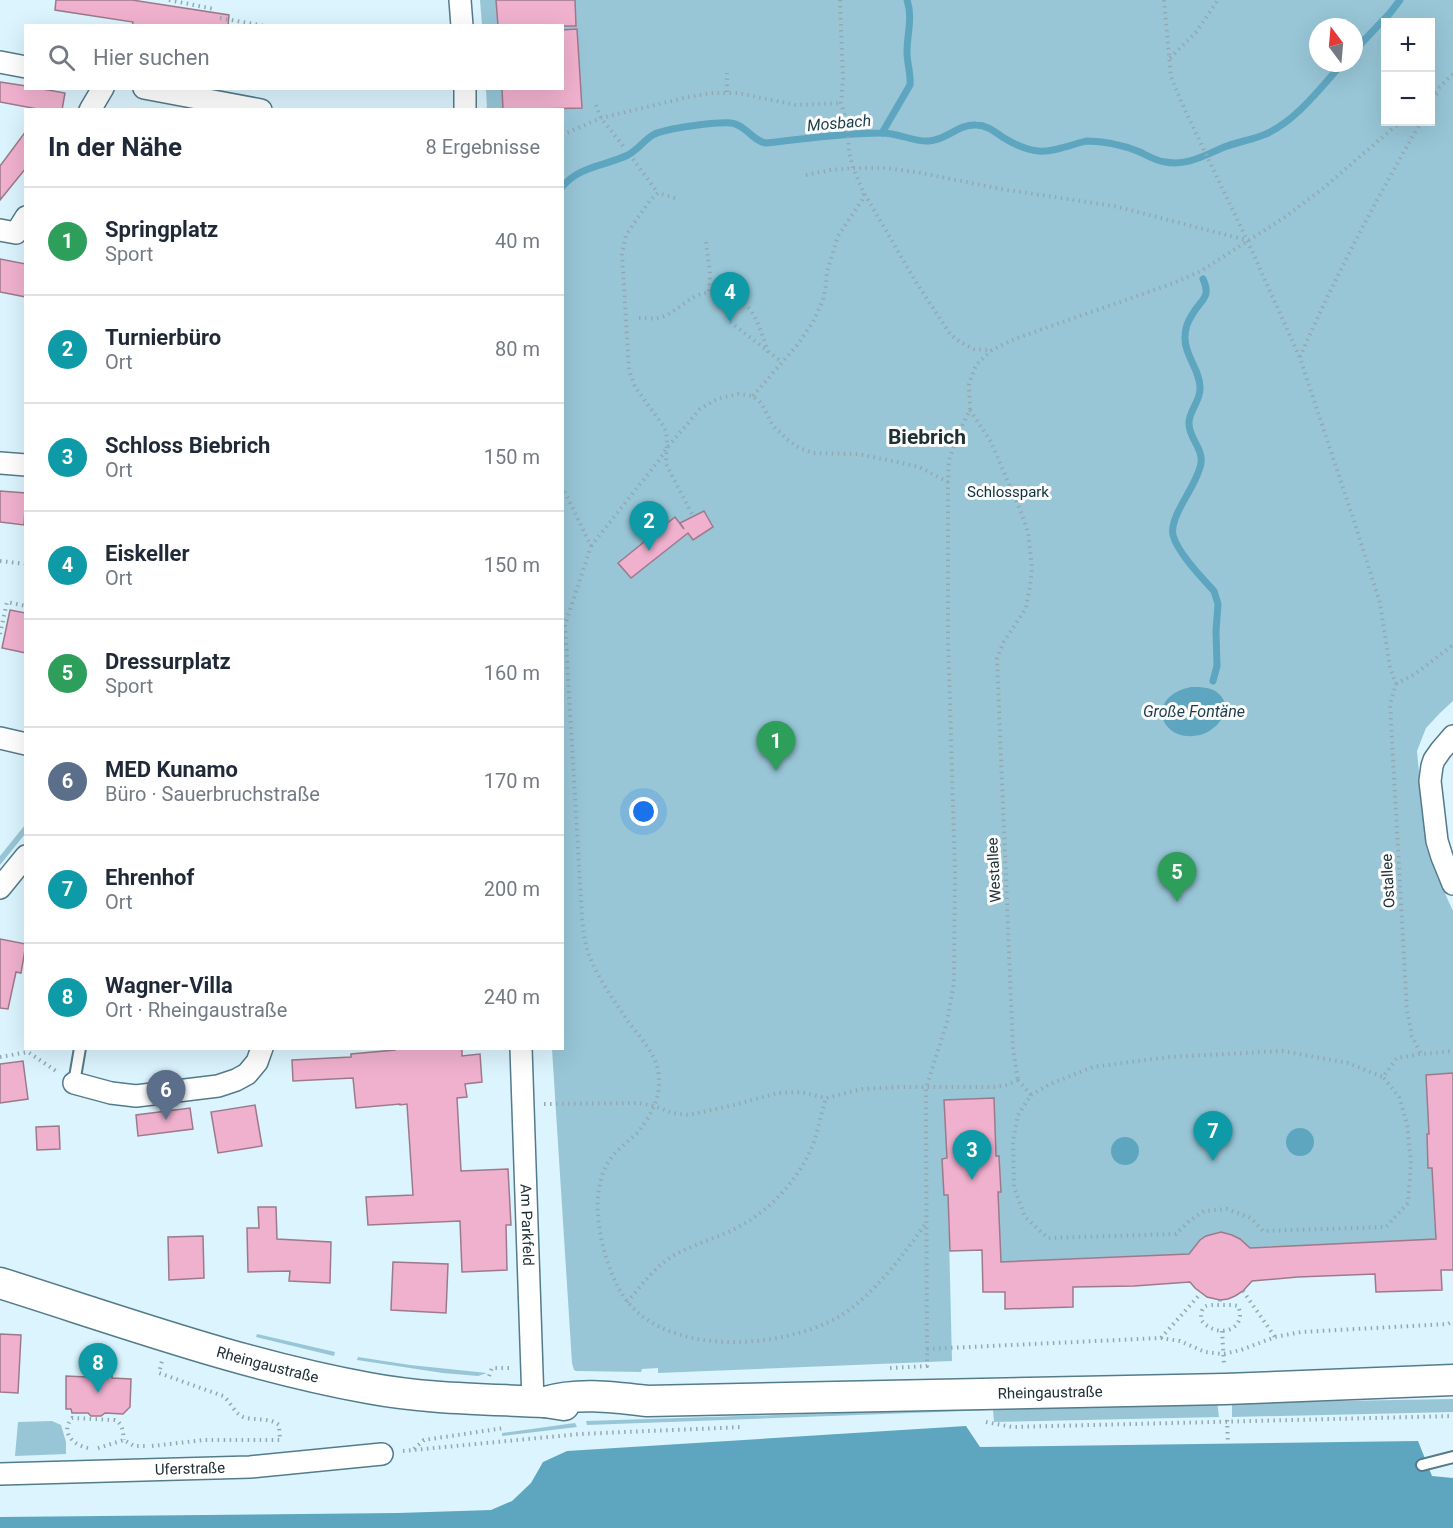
<!DOCTYPE html>
<html lang="de">
<meta charset="utf-8">
<style>
:root{--surface:#fff;--page:#f2f2f3;--text:#1f2937;--muted:#747a83;--line:#e0e1e3;--accent:#b73680}
body{margin:0;font-family:Roboto,sans-serif;background:var(--page);color:var(--text)}
.controls{position:absolute;right:18px;top:18px;display:grid;overflow:hidden;border-radius:0px;box-shadow:0 6px 24px #0002}
.controls button{width:54px;height:54px;display:grid;place-items:center;padding:0;border:0;border-bottom:2px solid var(--line);background:var(--surface);color:var(--text);font:30px sans-serif}
.compass{position:absolute;left:1309px;top:18px;width:54px;height:54px;border-radius:50%;background:var(--surface);box-shadow:0 6px 24px #0002;rotate:344deg}
.you{position:absolute;left:644px;top:812px;width:21px;height:21px;margin:-15px;border:4px solid #fff;border-radius:50%;background:#1a73e8;box-shadow:0 0 0 9px #1a73e833}
.badge{display:grid;place-items:center;width:39px;height:39px;border-radius:50%;background:var(--accent);color:#fff;font-size:20px;font-weight:700}
.pin{position:absolute;translate:-50% -50px;filter:drop-shadow(0 2px 3px #0008)}
.pin::after{content:'';position:absolute;top:32px;width:21px;height:18px;background:inherit;clip-path:polygon(0 0,100% 0,50% 100%)}
.list{margin:0;padding:0;list-style:none}
h2{display:flex;justify-content:space-between;align-items:center;height:78px;margin:0;padding:0 24px;font-size:26px}
h2 small{font-size:20px;font-weight:400;color:var(--muted)}
.list li{display:grid;grid-template-columns:39px 1fr auto;gap:18px;align-items:center;box-sizing:border-box;height:108px;padding:0 24px;border-top:2px solid var(--line)}
.list b{display:block;font-size:22px;white-space:nowrap}
.list p{margin:0;font-size:20px;white-space:nowrap;color:var(--muted)}
.list em{font-size:20px;font-style:normal;color:var(--muted)}
.icon{flex:none;width:33px;height:33px;fill:none;stroke:currentColor;stroke-width:2;stroke-linecap:round;stroke-linejoin:round}
.map{position:relative;flex:none;width:1453px;height:1528px;overflow:hidden}
.search{position:absolute;background:var(--surface);box-shadow:0 6px 24px #0002;left:24px;top:24px;width:540px;height:66px;display:flex;align-items:center;gap:15px;box-sizing:border-box;padding:0 21px;border-radius:0px;color:var(--muted);font-size:22px}
.panel{position:absolute;background:var(--surface);box-shadow:0 6px 24px #0002;left:24px;top:108px;width:540px;height:942px;border-radius:0px}
.map>svg:first-child{display:block}
.green{fill:#98c6d7;fill-rule:evenodd}
.water{fill:#5ea6c0}
.lines{fill:none;stroke-linecap:round;stroke-linejoin:round}
.stream{stroke:#5ea6c0;stroke-width:7}
.building{fill:#f0b1ce;stroke:#9d7a8a;stroke-width:1.5}
.lane-casing{stroke:#547b89;stroke-width:14}
.street-casing{stroke:#547b89;stroke-width:24}
.secondary-casing{stroke:#547b89;stroke-width:33}
.path{stroke:#93a9b2;stroke-width:4;stroke-dasharray:1.5 4.5;stroke-linecap:butt}
.lane{stroke:#fff;stroke-width:10}
.street{stroke:#fff;stroke-width:21}
.secondary{stroke:#fff;stroke-width:30}
.labels{text-anchor:middle;dominant-baseline:central;stroke-width:6;stroke-linejoin:round;paint-order:stroke}
.park-label{font-size:15px;fill:#0f323e;stroke:#fcfcfc}
.street-label{font-size:15px;fill:#203037;stroke:#fcfcfc}
.water-label{font-size:16px;font-style:italic;fill:#1c3e4a;stroke:#fcfcfc}
.district-label{font-size:21px;font-weight:bold;fill:#203037;stroke:#fcfcfc}
</style>
<div class="map">
<svg width="1453" height="1528" viewBox="0 0 1453 1528">
<rect width="100%" height="100%" fill="#dbf4fe"/>
<!-- green -->
<g class="green">
<path d="M480 0H1453V701L1440 713 1426 728 1417 751 1426 846 1437 876 1453 911V1073L1426 1075 1429 1134 1427 1135 1428 1168H1432L1435 1226H1442V1239L1249 1248C1230 1224 1204 1229 1189 1254L998 1262V1192H1000L999 1156H996L994 1098 945 1100 947 1158 942 1159 948 1195 952 1361 658 1373V1368L642 1369 641 1372 576 1371 574 1370 572 1363 552 1049 562 1048V110L487 109 486 89 562 88V26L482 25ZM1386 22H1430V122H1386ZM1318 27H1354V63H1318Z"/>
<path d="M25 825V834L0 865V856Z"/>
<path d="M257 1334 335 1352 334 1356 256 1337Z"/>
<path d="M358 1357 410 1365 487 1373 478 1376 443 1373 357 1360Z"/>
<path d="M1453 1399V1412L1232 1417V1403Z"/>
<path d="M1217 1401 1219 1417 994 1422 993 1410 587 1425 586 1421Z"/>
<path d="M52 1421 61 1425 66 1442V1454L15 1456 18 1422Z"/>
<path d="M575 1423 577 1427 502 1436V1433Z"/>
</g>
<!-- water -->
<g class="water">
<path d="M1191 687C1200 687 1211 687 1218 693 1236 708 1217 731 1200 735 1161 744 1143 697 1191 687Z"/>
<circle cx="1300" cy="1142" r="14"/>
<circle cx="1125" cy="1151" r="14"/>
<path d="M966 1426 980 1447 1418 1441 1432 1476 1453 1478V1528H0V1517L398 1513 491 1510 512 1501 531 1483 543 1462 567 1451Z"/>
</g>
<g class="lines">
<!-- stream -->
<g class="stream">
<path d="M1354 51 1390 13 1400 0"/>
<path d="M882 133 910 85C911 74 907 63 907 52 907 34 913 17 907 0"/>
<path d="M562 187C579 166 605 166 628 155 638 150 644 140 653 135 665 128 716 122 731 123 745 124 752 141 766 143 804 139 842 133 880 133 897 132 912 142 929 141 947 140 958 124 976 125 987 125 995 132 1004 138 1039 159 1050 151 1086 141 1104 141 1123 145 1140 152 1148 156 1156 161 1165 162 1187 166 1203 156 1222 148 1236 142 1252 140 1266 134 1298 119 1320 88 1343 63"/>
<path d="M1203 279C1212 298 1200 300 1192 315 1188 321 1185 329 1185 337 1184 355 1201 371 1200 389 1200 402 1188 412 1189 424 1189 438 1203 448 1201 463 1198 485 1169 515 1173 535 1177 552 1202 578 1214 591L1218 604 1216 631 1217 666 1213 681"/>
</g>
</g>
<!-- building -->
<g class="building">
<path d="M56 0H132L229 15 228 26H132L133 22 55 10Z"/>
<path d="M496 0H575L576 26H498Z"/>
<path d="M577 29 582 108 503 110 502 88H562V30Z"/>
<path d="M0 82 26 86V88H37L65 93 62 110H43L0 102Z"/>
<path d="M26 131V168L0 200V166Z"/>
<path d="M0 259 26 264V297L0 292Z"/>
<path d="M0 491 26 493 24 525 0 522Z"/>
<path d="M704 511 713 527 693 540 688 533 631 578 618 563 675 517 684 529 680 523Z"/>
<path d="M10 610 26 613V653L2 648Z"/>
<path d="M0 939 26 944 21 973 16 972 8 1009 0 1008Z"/>
<path d="M395 1048H462V1056L480 1054 482 1082 465 1084 467 1097 457 1098 461 1171 508 1169 511 1225H506L507 1270 462 1272 460 1221 368 1225 366 1197 413 1195 407 1104 400 1105V1104L356 1108 353 1078 293 1081 292 1060 351 1057V1054L395 1050Z"/>
<path d="M23 1061 28 1099 0 1103V1064Z"/>
<path d="M1453 1073V1270H1441L1442 1290 1376 1292 1375 1274 1298 1277 1252 1281 1243 1291 1235 1296 1228 1299 1220 1300 1207 1297 1195 1288 1190 1282 1134 1286 1073 1287V1307L1005 1309V1292H983L982 1250 950 1251 948 1195H944L942 1159 947 1158 944 1100 994 1098 996 1156H999L1001 1192H998L1001 1262 1189 1254 1200 1240 1206 1236 1221 1232 1232 1235 1240 1239 1250 1248 1436 1239 1432 1168H1428L1427 1134H1429L1426 1075Z"/>
<path d="M255 1105 262 1146 218 1153 211 1112Z"/>
<path d="M190 1108 193 1129 138 1136 136 1115Z"/>
<path d="M59 1126 60 1149 37 1150 36 1127Z"/>
<path d="M258 1207H276L277 1239 331 1242 330 1283 289 1281 290 1271 248 1272 247 1228H259Z"/>
<path d="M203 1236 204 1278 169 1280 168 1237Z"/>
<path d="M393 1262 448 1264 446 1313 391 1310Z"/>
<path d="M0 1334 21 1335 18 1393 0 1392Z"/>
<path d="M88 1372 112 1373V1378L131 1379 130 1407 123 1414 105 1413 101 1416H91L88 1413H72L71 1409H66V1376L88 1377Z"/>
</g>
<g class="lines">
<!-- lane casing -->
<g class="lane-casing">
<g id="lane">
<path d="M74 1083 80 1048"/>
<path d="M1422 1465 1453 1457"/>
</g>
</g>
<!-- street casing -->
<g class="street-casing">
<g id="street">
<path d="M460 0 462 26"/>
<path d="M0 62 26 67"/>
<path d="M144 88 261 110"/>
<path d="M465 88V110"/>
<path d="M90 110 103 88"/>
<path d="M0 230 16 233 26 217"/>
<path d="M0 463 26 465"/>
<path d="M1453 736 1441 750 1434 760 1432 766 1430 781 1437 841 1442 857 1453 884"/>
<path d="M0 738 26 744"/>
<path d="M0 888 26 856"/>
<path id="s1" d="M521 1048 533 1402"/>
<path d="M74 1083 111 1093 136 1096 218 1086 236 1080 247 1074 257 1062 262 1048"/>
<path id="s2" d="M0 1474 250 1467 382 1454"/>
</g>
</g>
<!-- secondary casing -->
<g class="secondary-casing">
<g id="secondary">
<path id="s3" d="M0 1283C121 1321 242 1365 368 1388 426 1399 486 1399 545 1402L564 1405"/>
<path id="s4" d="M545 1402C578 1392 614 1397 647 1401L1225 1389 1453 1380"/>
</g>
</g>
<!-- path -->
<g class="path">
<path d="M169 0 214 9"/>
<path d="M840 0 843 79 841 103 847 122 849 152 853 168 864 193 916 282 950 334 960 342 974 349 992 350"/>
<path d="M1164 0 1171 77 1184 108 1247 240 1300 358 1355 524 1380 603 1390 667 1396 684 1390 704 1407 1011 1412 1036 1421 1054"/>
<path d="M220 18 265 26"/>
<path d="M1170 58 1196 32 1218 0"/>
<path d="M727 92V73"/>
<path d="M1430 96 1453 74"/>
<path d="M596 105 601 118 623 146"/>
<path d="M1430 105 1439 90"/>
<path d="M562 135 601 118 688 97 711 93H738L796 105 841 103"/>
<path d="M633 159 658 193"/>
<path d="M806 175 831 170 853 168H887L921 173 1001 189 1114 206 1246 240"/>
<path d="M675 198 658 193 650 200 626 235 622 254 629 370 635 387 662 424 666 431 667 439 666 464 693 516"/>
<path d="M706 242 710 274 709 292"/>
<path d="M639 318C645 318 652 319 658 318 672 315 683 303 694 297 701 293 709 292 717 293 753 296 758 323 768 352"/>
<path d="M730 322 782 362"/>
<path d="M1300 357C1335 276 1377 198 1421 122"/>
<path d="M753 396 798 344 813 322 823 300 826 285 827 272 838 236 862 200 864 193"/>
<path d="M970 410 991 442 1021 512 1028 532 1032 568 1030 586 1026 608 1003 643 997 659 1013 1049 1018 1080"/>
<path d="M562 486 591 546 565 625 582 917C583 928 584 939 587 949 595 975 612 997 627 1020 638 1035 654 1051 658 1070 661 1091 657 1103 646 1121 643 1125 641 1129 638 1132 628 1142 617 1149 609 1161 587 1195 601 1254 618 1287 654 1359 781 1351 840 1316 873 1296 904 1254 926 1223"/>
<path d="M591 546 660 459 666 449 700 409 717 399 738 394 753 396 762 404 773 426 788 440 799 448 814 453 858 454 897 462 919 467 948 482"/>
<path d="M0 561 26 564"/>
<path d="M0 634 7 602 26 606"/>
<path d="M1396 684 1415 674 1453 645"/>
<path d="M0 1057 28 1052 56 1071"/>
<path d="M1018 1080 1031 1095 1018 1115 1013 1141 1014 1187 1025 1217 1048 1238 1176 1234 1189 1221 1204 1211 1227 1209 1251 1218 1263 1231 1386 1227 1408 1203 1411 1163 1407 1124 1399 1097 1383 1077"/>
<path d="M1031 1095 1050 1084 1093 1067 1168 1057 1282 1051 1348 1063 1383 1077 1397 1058 1421 1054 1453 1051"/>
<path d="M544 1104 638 1103 655 1106 672 1113 689 1115 734 1105 778 1093 801 1092 826 1098 862 1089 899 1087H994L1007 1085 1018 1080"/>
<path d="M1243 1291 1275 1337"/>
<path d="M1220 1300V1305C1206 1305 1201 1304 1201 1320 1217 1340 1248 1330 1238 1306L1233 1305H1220"/>
<path d="M627 1302C642 1285 656 1265 676 1254 699 1242 725 1236 747 1222 775 1205 799 1177 812 1147 818 1131 821 1114 826 1098"/>
<path d="M1222 1331 1224 1364"/>
<path d="M1161 1338 1201 1293"/>
<path d="M927 1349 1160 1338 1180 1341 1205 1352 1223 1354 1241 1350 1275 1337 1301 1332 1448 1324 1453 1321"/>
<path d="M890 1368 927 1366 926 1088 947 1022 954 983 955 872 948 638V482L949 460 959 432 970 410 969 384 976 365 992 350 1017 338 1174 283 1201 271 1285 217 1326 186 1400 122"/>
<path d="M489 1376 492 1368H512"/>
<path d="M1227 1420 1228 1444"/>
<path d="M986 1422 1012 1427 1453 1416"/>
<path d="M152 1446 204 1440H280L279 1425C269 1417 255 1421 243 1417 234 1413 231 1402 223 1396L159 1373 162 1361"/>
<path d="M88 1448C73 1445 60 1432 72 1418L115 1420C123 1424 123 1432 124 1440"/>
<path d="M98 1448 124 1440 134 1446H145"/>
<path d="M414 1449 424 1440 504 1428"/>
<path d="M403 1451 580 1434 742 1427"/>
</g>
<!-- lane -->
<use href="#lane" class="lane"/>
<!-- street -->
<use href="#street" class="street"/>
<!-- secondary -->
<use href="#secondary" class="secondary"/>
</g>
<g class="labels">
<!-- park labels -->
<g class="park-label">
<text x="1008" y="492">Schlosspark</text>
</g>
<!-- street labels -->
<g class="street-label">
<text transform="translate(994 870) rotate(-93)">Westallee</text>
<text transform="translate(1388 881) rotate(-93)">Ostallee</text>
<text stroke="none"><textPath href="#s1" startOffset="177">Am Parkfeld</textPath></text>
<text stroke="none"><textPath href="#s3" startOffset="280">Rheingaustraße</textPath></text>
<text stroke="none"><textPath href="#s4" startOffset="506">Rheingaustraße</textPath></text>
<text stroke="none"><textPath href="#s2" startOffset="190">Uferstraße</textPath></text>
</g>
<!-- water labels -->
<g class="water-label">
<text transform="translate(839 123) rotate(-5)">Mosbach</text>
<text x="1194" y="711">Große Fontäne</text>
</g>
<!-- district labels -->
<g class="district-label">
<text x="927" y="437">Biebrich</text>
</g>
</g>
</svg>
<div class="controls">
<button>+</button>
<button>−</button>
</div>
<svg class="compass" viewBox="-18 -18 36 36"><path d="M0-13l5 13h-10z" fill="#e53935"/><path d="M0 13l5-13h-10z" fill="#747a83"/></svg>
<div class="you"></div>
<div class="pin badge" style="left:776px;top:771px;background:#2e9e5b">1</div>
<div class="pin badge" style="left:649px;top:551px;background:#0f9aa8">2</div>
<div class="pin badge" style="left:972px;top:1180px;background:#0f9aa8">3</div>
<div class="pin badge" style="left:730px;top:322px;background:#0f9aa8">4</div>
<div class="pin badge" style="left:1177px;top:902px;background:#2e9e5b">5</div>
<div class="pin badge" style="left:166px;top:1120px;background:#5c6f8a">6</div>
<div class="pin badge" style="left:1213px;top:1161px;background:#0f9aa8">7</div>
<div class="pin badge" style="left:98px;top:1393px;background:#0f9aa8">8</div>
<div class="search"><svg class="icon" aria-label="search" viewBox="0 0 24 24"><circle cx="10" cy="10" r="6"/><path d="M15 15l6 6"/></svg>Hier suchen</div>
<section class="panel">
<h2>In der Nähe<small>8 Ergebnisse</small></h2>
<ul class="list">
<li><span class="badge" style="background:#2e9e5b">1</span><div><b>Springplatz</b><p>Sport</p></div><em>40 m</em></li>
<li><span class="badge" style="background:#0f9aa8">2</span><div><b>Turnierbüro</b><p>Ort</p></div><em>80 m</em></li>
<li><span class="badge" style="background:#0f9aa8">3</span><div><b>Schloss Biebrich</b><p>Ort</p></div><em>150 m</em></li>
<li><span class="badge" style="background:#0f9aa8">4</span><div><b>Eiskeller</b><p>Ort</p></div><em>150 m</em></li>
<li><span class="badge" style="background:#2e9e5b">5</span><div><b>Dressurplatz</b><p>Sport</p></div><em>160 m</em></li>
<li><span class="badge" style="background:#5c6f8a">6</span><div><b>MED Kunamo</b><p>Büro · Sauerbruchstraße</p></div><em>170 m</em></li>
<li><span class="badge" style="background:#0f9aa8">7</span><div><b>Ehrenhof</b><p>Ort</p></div><em>200 m</em></li>
<li><span class="badge" style="background:#0f9aa8">8</span><div><b>Wagner-Villa</b><p>Ort · Rheingaustraße</p></div><em>240 m</em></li>
</ul>
</section>
</div>
